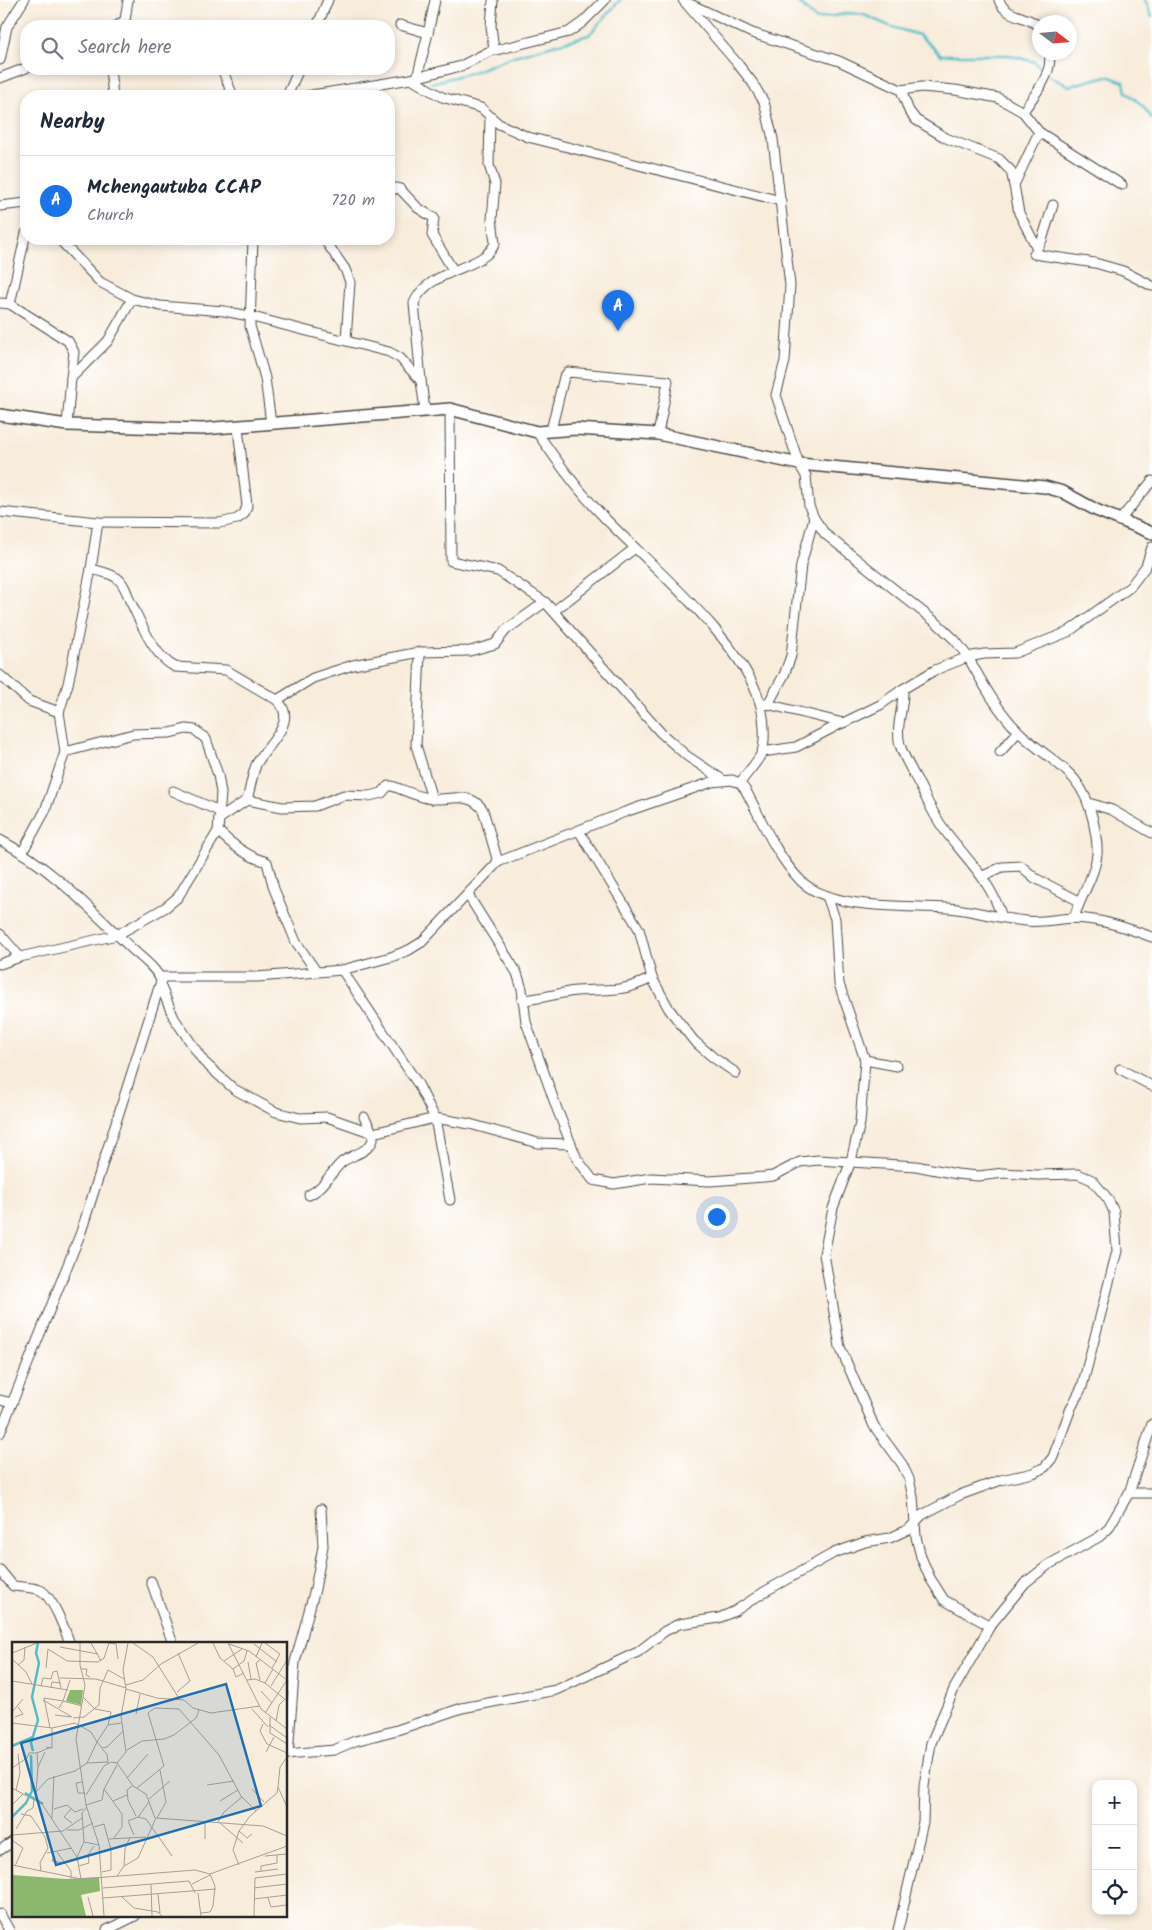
<!DOCTYPE html>
<meta charset="utf-8">
<style>
:root{--surface:#fff;--page:#f2f2f3;--text:#1f2937;--muted:#747a83;--line:#e0e1e3;--accent:#1a73e8}
body{margin:0;font-family:Kalam,sans-serif;background:var(--page);color:var(--text)}
.controls{position:absolute;right:15px;bottom:15px;display:grid;overflow:hidden;border-radius:10px;box-shadow:0 2px 8px #0003}
.controls button{width:45px;height:45px;display:grid;place-items:center;padding:0;border:0;border-bottom:1px solid var(--line);background:var(--surface);color:var(--text);font:25px sans-serif}
.compass{position:absolute;left:1032px;top:15px;width:45px;height:45px;border-radius:50%;background:var(--surface);box-shadow:0 2px 8px #0003;rotate:106deg}
.you{position:absolute;left:716px;top:1216px;width:18px;height:18px;margin:-12px;border:4px solid #fff;border-radius:50%;background:#1a73e8;box-shadow:0 0 0 8px #1a73e833}
.badge{display:grid;place-items:center;width:32px;height:32px;border-radius:50%;background:var(--accent);color:#fff;font-size:16px;font-weight:700}
.pin{position:absolute;translate:-50% -41px;filter:drop-shadow(0 1px 2px #0008)}
.pin::after{content:'';position:absolute;top:26px;width:18px;height:15px;background:inherit;clip-path:polygon(0 0,100% 0,50% 100%)}
.list{margin:0;padding:0;list-style:none}
h2{display:flex;justify-content:space-between;align-items:center;height:65px;margin:0;padding:0 20px;font-size:21px}
h2 small{font-size:16px;font-weight:400;color:var(--muted)}
.list li{display:grid;grid-template-columns:32px 1fr auto;gap:15px;align-items:center;box-sizing:border-box;height:90px;padding:0 20px;border-top:1px solid var(--line)}
.list b{display:block;font-size:19px;white-space:nowrap}
.list p{margin:0;font-size:16px;white-space:nowrap;color:var(--muted)}
.list em{font-size:16px;font-style:normal;color:var(--muted)}
.icon{flex:none;width:28px;height:28px;fill:none;stroke:currentColor;stroke-width:2;stroke-linecap:round;stroke-linejoin:round}
.map{position:relative;flex:none;width:1152px;height:1930px;overflow:hidden}
.search{position:absolute;background:var(--surface);box-shadow:0 2px 8px #0003;left:20px;top:20px;width:375px;height:55px;display:flex;align-items:center;gap:12px;box-sizing:border-box;padding:0 18px;border-radius:20px;color:var(--muted);font-size:19px}
.panel{position:absolute;background:var(--surface);box-shadow:0 2px 8px #0003;left:20px;top:90px;width:375px;height:155px;border-radius:20px}
.map>svg:first-child{display:block}
.lines{fill:none;stroke-linecap:round;stroke-linejoin:round}
.stream{stroke:#51bec8;stroke-width:2.5}
.street-casing{stroke:#4a4845;stroke-width:11}
.secondary-casing{stroke:#4a4845;stroke-width:14}
.street{stroke:#fff;stroke-width:9}
.secondary{stroke:#fff;stroke-width:11}
.inset-river{fill:none;stroke:#51bec8;stroke-width:2.5}
.inset-road{fill:none;stroke:#a69f95;stroke-width:1}
.view{fill:#1f6fb2;fill-opacity:0.15;stroke:#1f6fb2;stroke-width:2.5}
.inset-edge{fill:none;stroke:#2b2b2b;stroke-width:2.5}
</style>
<div class="map">
<svg width="1152" height="1930" viewBox="0 0 1152 1930">
<rect width="100%" height="100%" fill="#fff"/>
<filter id="ink" filterUnits="userSpaceOnUse"><feTurbulence type="fractalNoise" baseFrequency=".02" numOctaves="2"/><feDisplacementMap in="SourceGraphic" scale="10" xChannelSelector="R" yChannelSelector="G"/><feConvolveMatrix kernelMatrix="1 2 1 2 8 2 1 2 1" color-interpolation-filters="sRGB"/></filter>
<filter id="wash" filterUnits="userSpaceOnUse"><feTurbulence type="fractalNoise" baseFrequency=".0096" numOctaves="4" result="noise"/><feDisplacementMap in="SourceGraphic" scale="20" xChannelSelector="R" yChannelSelector="G"/><feGaussianBlur stdDeviation="1.12" result="paint"/><feColorMatrix in="noise" values="0 0 0 0 0 0 0 0 0 0 0 0 0 0 0 0 0 1.4 0 .05"/><feComposite in="paint" operator="in"/></filter>
<g filter="url(#wash)">
<rect width="100%" height="100%" fill="#f8ecdb"/>
<g class="lines">
<!-- stream -->
<g class="stream">
<path d="M796 0 816 19 851 13 864 15 892 27 919 35 941 55H1008L1035 62 1044 73"/>
<path d="M1145 0 1152 17"/>
<path d="M1049 76 1069 86 1107 76 1124 82 1126 92 1143 106 1152 119"/>
<path d="M431 83 473 72 514 56 589 35 620 0"/>
</g>
</g>
</g>
<g filter="url(#ink)">
<g class="lines">
<!-- street casing -->
<g class="street-casing">
<g id="street">
<path d="M493 0 491 26 494 50"/>
<path d="M683 0 737 63 752 82 764 102 773 139 790 285 785 361 776 395 799 464 806 476 809 506 814 518 825 534 938 624 955 640 968 657 984 654 1015 653 1068 632 1130 587 1146 566 1152 547"/>
<path d="M999 0C1005 18 1028 15 1040 27"/>
<path d="M686 2 752 33 839 61 901 90 922 87 955 90 998 98 1023 112 1039 132 1014 185 1019 213 1037 248"/>
<path d="M400 25 428 33 417 78"/>
<path d="M117 26 125 20 128 0"/>
<path d="M317 26 328 0"/>
<path d="M428 33 435 0"/>
<path d="M0 60 7 27 24 0"/>
<path d="M110 69 113 96"/>
<path d="M222 69 233 96"/>
<path d="M0 78 26 68"/>
<path d="M411 79 442 97 481 108 499 124 528 137 781 201"/>
<path d="M901 90 909 111 916 120 946 138 999 159 1011 171 1014 185"/>
<path d="M287 96 299 69"/>
<path d="M306 96 411 79 461 66 488 52 569 32 583 22 605 0"/>
<path d="M1023 112C1034 94 1054 75 1049 52"/>
<path d="M1039 132 1122 185"/>
<path d="M389 193 395 188 400 189 418 208 434 218 432 235 453 270"/>
<path d="M1053 205 1042 240 1034 254 1095 263 1123 271 1152 286"/>
<path d="M0 206 26 203"/>
<path d="M59 239 100 282 132 299 160 306 224 311 249 316 389 352 400 358 421 381 425 410"/>
<path d="M253 239 250 326 265 378 271 423"/>
<path d="M324 239 345 269 350 282 346 340"/>
<path d="M0 303 10 304 68 341 74 352 71 378"/>
<path d="M10 304 26 233"/>
<path d="M421 381 414 303C428 268 485 270 495 243L492 219 495 184 489 165 490 117"/>
<path d="M450 409 451 561 498 571 545 602 661 733 687 756 723 780"/>
<path d="M67 425 71 378 108 341 132 299"/>
<path d="M551 430 564 377 568 372 668 381 658 434"/>
<path d="M537 432C556 460 576 488 600 513 645 561 743 640 760 703 764 716 766 739 762 752 758 762 746 774 740 783"/>
<path d="M0 512 98 522 219 523 237 519 244 514 247 506 238 428"/>
<path d="M1119 521 1152 481"/>
<path d="M91 569C100 571 110 573 117 578 124 583 127 593 130 601 141 622 153 656 175 667L226 670 277 700 313 678 353 665 420 652 470 651 495 644 506 630 545 602"/>
<path d="M554 611 635 548"/>
<path d="M420 652 416 745 432 799"/>
<path d="M0 675 29 701 59 712"/>
<path d="M763 703 843 723 880 705 903 689"/>
<path d="M768 704 784 675 791 656 801 565 814 518"/>
<path d="M762 752 796 747 842 723"/>
<path d="M1000 752 1018 732"/>
<path d="M173 791 219 811"/>
<path d="M247 800C250 789 252 776 256 765 265 746 300 722 277 700"/>
<path d="M1089 803 1112 810 1152 833"/>
<path d="M219 819 247 800 282 807 315 806 344 795 369 796 382 793 388 786H392C404 790 420 798 433 799 450 800 470 791 483 810L498 862"/>
<path d="M218 831C232 845 248 857 267 862L274 889 296 942 316 971"/>
<path d="M579 831 639 929 652 978 669 1009 694 1041 714 1058 736 1073"/>
<path d="M0 840C50 866 90 909 130 947 139 956 157 968 161 981L81 1232 0 1433"/>
<path d="M22 853 45 811 65 752 59 712 68 684 91 569 98 522"/>
<path d="M983 876 1002 867 1021 866 1035 878 1079 901"/>
<path d="M827 896 835 919 839 984 865 1060 860 1123 851 1161 833 1208 824 1254 840 1347 874 1426 902 1464 909 1479 913 1497 916 1537 921 1557 930 1578 944 1600 990 1626"/>
<path d="M1002 917C990 880 969 862 946 832 936 819 929 805 922 790 915 775 905 761 900 745 895 726 904 708 903 689L935 670 968 657C983 684 997 710 1019 732 1053 765 1081 768 1093 820 1095 831 1098 843 1097 854 1095 876 1080 897 1074 918"/>
<path d="M0 934 20 957"/>
<path d="M0 964 20 957 117 935 166 907 178 897 218 831 221 793 218 775 206 739 195 730 186 729 170 733 133 734 65 752"/>
<path d="M342 970 418 1084 435 1118 450 1200"/>
<path d="M160 977H257L342 970 391 957 409 950 422 942 498 862 625 812 712 782 732 780 740 783 746 791C763 822 776 856 801 881 832 911 908 905 948 908 974 910 1000 919 1026 921 1043 923 1059 918 1075 918 1102 919 1127 928 1152 937"/>
<path d="M161 987 174 1018 204 1062 234 1089 276 1112 300 1118 327 1117 373 1133 435 1118 470 1124 538 1143 571 1144"/>
<path d="M522 1000C541 999 558 993 576 991 610 988 619 994 652 978"/>
<path d="M865 1060 897 1066"/>
<path d="M1120 1069 1152 1086"/>
<path d="M309 1195C325 1187 330 1173 342 1162 351 1155 370 1152 373 1139 374 1132 367 1123 364 1117"/>
<path d="M0 1400 12 1403"/>
<path d="M1129 1493H1152"/>
<path d="M0 1570 13 1586C21 1587 33 1587 40 1590 52 1595 66 1632 70 1644"/>
<path d="M151 1581 173 1644"/>
<path d="M286 1754 334 1750 355 1741 397 1730 462 1708 556 1690 638 1652 665 1631 679 1624 719 1618 735 1611 764 1592 834 1553 865 1542 890 1538 909 1529 922 1515 960 1495 1001 1480 1033 1473 1045 1467 1053 1457 1071 1408 1082 1387 1117 1251 1114 1212 1108 1199 1092 1180 1078 1174 1037 1175 1004 1173 978 1176 957 1174 916 1166 818 1160 800 1162 773 1176 764 1177 710 1181 651 1178 614 1184 593 1180 577 1159 557 1109 526 1022 522 989 517 973 468 895"/>
<path d="M288 1754 295 1662 315 1589 323 1546 321 1509"/>
<path d="M0 1850 14 1841"/>
<path d="M0 1914 9 1930"/>
<path d="M107 1930 135 1916"/>
<path d="M898 1930 923 1822 924 1786 931 1743 954 1689 990 1626 1025 1583 1048 1565 1099 1537 1108 1529 1129 1493 1152 1424"/>
</g>
</g>
<!-- secondary casing -->
<g class="secondary-casing">
<path id="secondary" d="M0 415 67 425 202 429 450 409 537 432 576 429 658 434 799 464 1045 487 1063 492 1096 510 1152 533"/>
</g>
<!-- street -->
<use href="#street" class="street"/>
<!-- secondary -->
<use href="#secondary" class="secondary"/>
</g>
</g>
<!-- overview -->
<g transform="translate(12 1642)">
<rect width="275" height="275" fill="#f8ecdb"/>
<path d="M58 48H71L69 63 54 59ZM0 233 54 237 87 235 88 249 69 253 74 274H0Z" fill="#8bb76e"/>
<path class="inset-river" d="M0 104 21 95M21 109 19 101 26 78 20 55 27 21 24 11 26 1M13 151 31 162M0 175 14 161 20 149 19 113"/>
<path class="inset-road" d="M68 1V23L73 43 64 97 74 163 87 203 92 274M79 1 89 19M97 1 104 2 106 17M121 1 141 15 168 58M201 1 208 16 221 27 232 19 235 9M216 1 249 67 275 87M253 1 268 12 260 26M217 2 237 9 275 38M242 2 265 20M48 5 86 12M0 11 25 1M244 15 250 1M0 17 14 30 20 42M212 19 230 7M236 20 239 37M6 23 12 18 13 5M34 26 36 7 55 19 86 20 92 16 97 1M69 27H75L74 33 78 35M221 27 224 35 232 31M48 36 84 37 114 46M58 38 51 59 70 64M235 38 243 37 253 41 275 59M248 38 244 21 248 18M0 39 56 48M253 41 261 27M114 43 131 38 149 22 186 1M29 44 31 36 39 37 41 30 45 29 49 46M259 44 275 18M39 46 40 40 49 41M114 47 145 56 172 58 181 66 199 71 248 64M249 49 260 61M165 50 178 39 166 11M71 55 83 67 99 70 96 83M31 58 60 75M240 67 256 85M1 69 11 57M253 71 275 38M124 72 128 52M43 73 59 75M3 75 11 72 6 65M258 75V91L275 102M61 76 72 75 87 63 88 46 96 28 112 37M264 79 267 63 272 58M0 81 40 86V106L34 105M109 81 96 83 85 100 90 106 95 105 111 89M251 82 248 89 255 102 275 111M257 83 275 96M38 86 32 56 51 59 47 66M40 86 63 81 79 90 85 100 75 121M90 107 95 112 96 121M115 108 130 99 152 97 162 93 184 76 187 68M254 110 262 95M275 115 268 125 266 145 275 165M105 121 121 144 134 152 143 176M26 125 25 111 39 105M0 126 15 116 17 111H25M115 136 136 112M70 140 64 141 66 151H73M195 143 222 139M120 144 115 148 116 158 124 174M0 146 30 162 65 215 69 237M125 146 152 124 136 71 143 66 167 67 207 113 229 154 244 169M92 147 110 172V185L102 196M240 147 252 160M4 148 8 131 6 112M24 149 26 125 33 110M24 150 36 137 63 129 75 121 96 120M74 153 92 124 99 120 105 121 114 110 109 74 114 47 111 28 116 1M137 157 158 139M101 159 115 153M208 159 226 148M0 163 11 152M74 163 90 158 92 147 105 123M42 167 55 163 63 170 71 167M59 167 52 175 60 181M9 172 19 174 33 195 36 206 28 221 29 229M126 175 137 160M40 176 42 134M145 176 154 160 148 128M193 179V197M206 180 212 170 230 155M208 181 231 201M82 185 92 182 99 208V228L90 230M4 187 15 169 21 166 22 157M55 188H67L81 181M227 189 235 196 240 192M0 193 51 189 70 176M122 193 116 179 126 175 134 177 160 214M97 197 134 195M0 198 11 206 3 224M72 200 87 203M45 210 59 229V236M35 211 60 206M253 214 275 212M65 215 72 200 70 171 75 165M41 216 40 219 53 221M0 223 69 237 183 228 198 232 275 204M227 223 221 208 227 189 238 174 265 151 266 145M67 224 77 221 76 213 82 204M112 224 113 207 118 195M249 229V224L265 221V213M243 230 266 227M105 234 112 224 126 216 144 176 251 184 275 194M180 242 198 233M139 243 140 274M91 246 177 239 183 251M242 246 275 242M186 251 189 274M146 252 148 271M76 255 81 274M110 255 122 266 146 270 150 274M91 256 204 247M256 256 259 265 275 263M242 257 275 253M189 271 198 270 201 264 203 244 198 232M242 274 243 236 275 232"/>
<path class="view" d="M214 42 249 164 44 223 9 101Z"/>
<rect width="275" height="275" class="inset-edge"/>
</g>
</svg>
<div class="controls">
<button>+</button>
<button>−</button>
<button><svg class="icon" aria-label="locate" viewBox="0 0 24 24"><circle cx="12" cy="12" r="6"/><path d="M12 2v4M12 18v4M2 12h4M18 12h4"/></svg></button>
</div>
<svg class="compass" viewBox="-18 -18 36 36"><path d="M0-13l5 13h-10z" fill="#e53935"/><path d="M0 13l5-13h-10z" fill="#747a83"/></svg>
<div class="you"></div>
<div class="pin badge" style="left:618px;top:331px">A</div>
<div class="search"><svg class="icon" aria-label="search" viewBox="0 0 24 24"><circle cx="10" cy="10" r="6"/><path d="M15 15l6 6"/></svg>Search here</div>
<section class="panel">
<h2>Nearby<small></small></h2>
<ul class="list">
<li><span class="badge">A</span><div><b>Mchengautuba CCAP</b><p>Church</p></div><em>720 m</em></li>
</ul>
</section>
</div>
